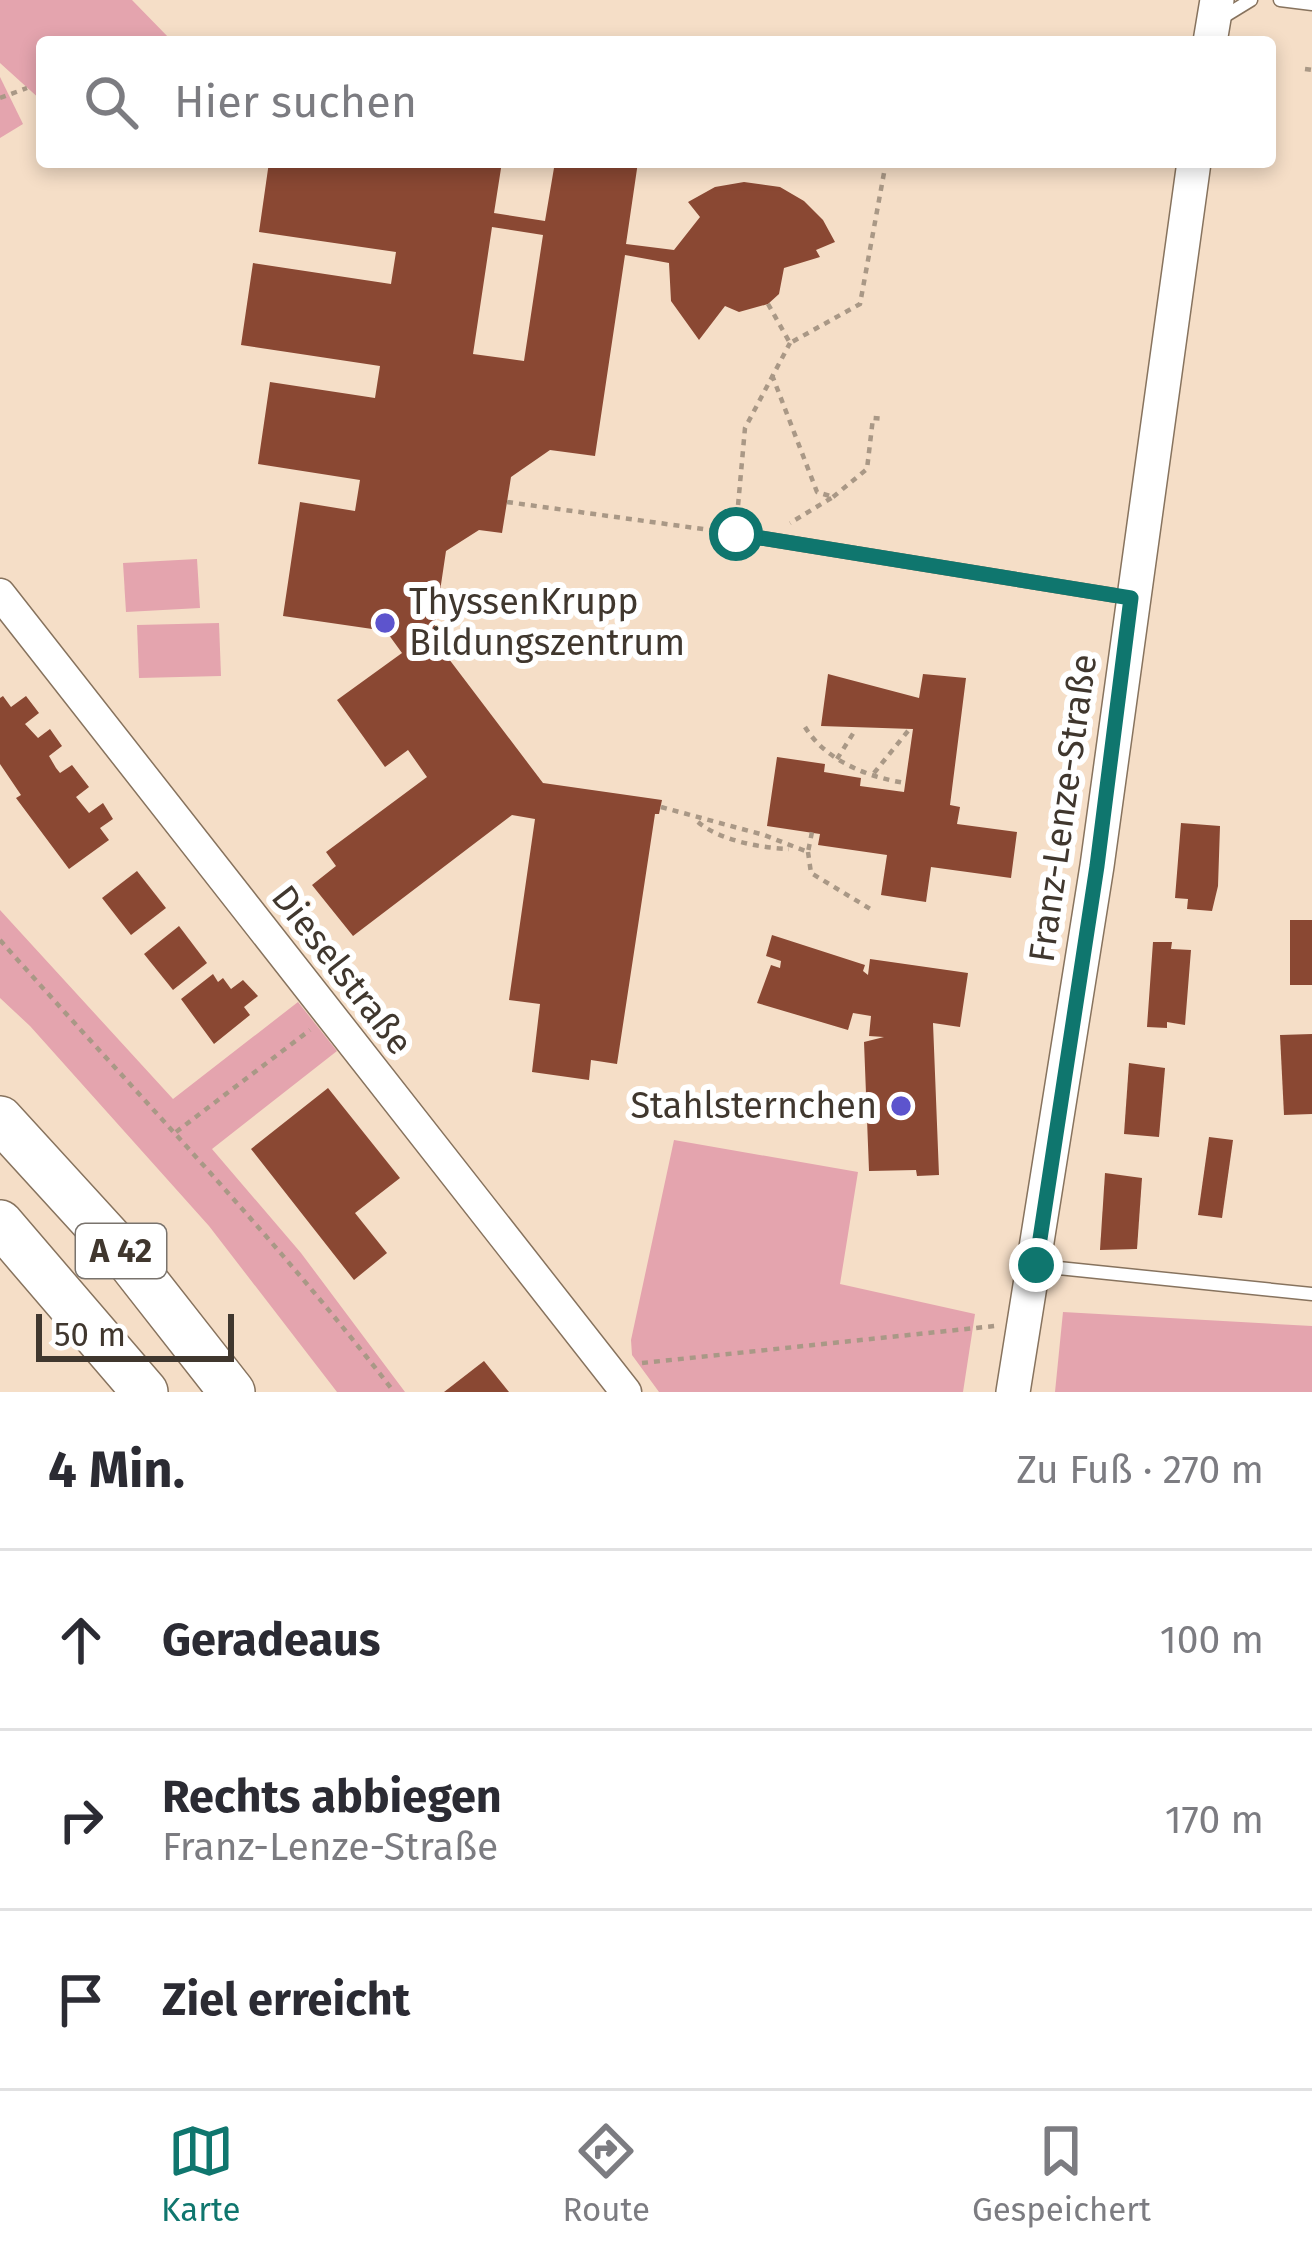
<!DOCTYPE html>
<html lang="de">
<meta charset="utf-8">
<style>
:root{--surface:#fff;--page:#f7f7f7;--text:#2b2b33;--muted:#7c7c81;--line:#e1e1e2;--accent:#0f766e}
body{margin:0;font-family:"Fira Sans",sans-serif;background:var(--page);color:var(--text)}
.scale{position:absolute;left:36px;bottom:30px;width:198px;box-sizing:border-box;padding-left:12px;border:6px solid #40372e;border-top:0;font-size:33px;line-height:42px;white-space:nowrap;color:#40372e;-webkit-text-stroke:9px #fff;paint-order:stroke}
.stop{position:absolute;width:36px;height:36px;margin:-27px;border:9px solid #0f766e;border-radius:50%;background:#fff}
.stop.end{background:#0f766e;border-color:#fff;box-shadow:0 3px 12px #0008}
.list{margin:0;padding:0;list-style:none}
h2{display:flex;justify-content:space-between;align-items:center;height:156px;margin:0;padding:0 48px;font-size:51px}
h2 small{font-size:39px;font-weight:400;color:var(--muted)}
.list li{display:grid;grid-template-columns:78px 1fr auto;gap:36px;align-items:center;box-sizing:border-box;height:180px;padding:0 48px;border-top:3px solid var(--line)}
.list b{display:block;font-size:45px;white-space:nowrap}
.list p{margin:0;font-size:39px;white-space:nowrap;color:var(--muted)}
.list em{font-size:39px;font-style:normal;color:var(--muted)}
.icon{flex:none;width:66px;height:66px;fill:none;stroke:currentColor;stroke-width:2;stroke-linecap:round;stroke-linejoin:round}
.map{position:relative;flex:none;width:1312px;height:1392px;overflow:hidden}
.search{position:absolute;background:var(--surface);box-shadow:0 6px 18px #0003;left:36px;right:36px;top:36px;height:132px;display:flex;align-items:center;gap:30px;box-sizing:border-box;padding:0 42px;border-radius:12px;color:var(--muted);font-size:45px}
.sheet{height:696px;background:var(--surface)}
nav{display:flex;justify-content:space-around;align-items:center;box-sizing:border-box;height:168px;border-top:3px solid var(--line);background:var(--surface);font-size:33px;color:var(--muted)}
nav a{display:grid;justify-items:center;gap:6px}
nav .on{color:var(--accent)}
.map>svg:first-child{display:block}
.green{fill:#e4a4ae}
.building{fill:#8a4833;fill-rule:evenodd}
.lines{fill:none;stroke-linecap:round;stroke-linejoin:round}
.service-casing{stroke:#87735e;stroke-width:15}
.tertiary-casing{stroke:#87735e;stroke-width:33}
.secondary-casing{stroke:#87735e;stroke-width:36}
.motorway-casing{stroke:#87735e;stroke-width:48}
.path{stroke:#a99886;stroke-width:4.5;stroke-dasharray:6 6;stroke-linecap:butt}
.service{stroke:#fff;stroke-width:12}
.tertiary{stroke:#fff;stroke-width:30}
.secondary{stroke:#fff;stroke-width:33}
.motorway{stroke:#fff;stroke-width:45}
.route{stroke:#0f766e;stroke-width:15}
.poi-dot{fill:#5d54cd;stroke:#fff;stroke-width:4.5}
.labels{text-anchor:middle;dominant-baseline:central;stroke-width:12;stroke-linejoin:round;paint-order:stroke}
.shield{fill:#fff;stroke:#79736d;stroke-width:3}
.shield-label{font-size:33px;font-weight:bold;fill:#40372e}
.poi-label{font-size:36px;fill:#40372e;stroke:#fff;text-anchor:start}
.street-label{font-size:36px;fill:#40372e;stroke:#fff}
</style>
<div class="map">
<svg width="1312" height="1392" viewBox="0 0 1312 1392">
<rect width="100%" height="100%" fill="#f5dec7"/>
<!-- green -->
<g class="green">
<path d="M0 0H132L170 39 42 42V101L0 63Z"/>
<path d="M0 77 23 124 0 138Z"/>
<path d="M197 559 200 608 126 612 123 563Z"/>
<path d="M219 623 221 676 139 678 137 625Z"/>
<path d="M0 910 173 1099 298 1002 337 1051 212 1149 301 1253 405 1392H337L209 1226 30 1026 0 998Z"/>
<path d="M674 1140 858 1172 840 1284 975 1314 963 1392H659L632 1355 631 1340Z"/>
<path d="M1063 1312 1312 1326V1392H1055Z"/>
</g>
<!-- building -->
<g class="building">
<path d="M269 162H502L494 213 545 221 555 162H638L626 244 674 250 700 217 688 202 715 187 744 182 780 187 804 201 823 220 835 242 816 250 820 257 784 268 779 294 768 304 739 312 725 306 699 340 671 301 669 263 625 255 595 456 550 450 511 477 502 533 479 530 446 551 433 638 543 783 662 800 659 814H655L617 1064 591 1060 589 1080 532 1072 540 1004 509 1000 535 819 512 815 353 936 312 885 336 866 326 852 427 777 408 750 385 767 337 700 402 653 386 631 283 616 300 502 355 511 360 480 258 464 270 382 375 398 380 366 241 345 253 263 391 284 396 252 259 232ZM492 227 543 235 524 361 473 354Z"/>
<path d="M828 674 919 698 923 674 966 678 950 805 960 807 957 824 1017 832 1011 878 931 867 926 902 881 895 887 855 818 845 820 834 767 826 777 757 825 764 824 772 861 778 860 786 904 792 913 729 821 726Z"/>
<path d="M3 696 11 707 26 696 39 713 25 724 38 738 50 729 62 746 49 756 56 768 60 773 72 765 89 787 76 797 89 813 103 803 113 819 100 828 109 840 69 869 16 798 21 795 0 764V698Z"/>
<path d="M1181 823 1220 826 1218 886 1212 911 1187 909 1188 899 1175 898Z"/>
<path d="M137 871 166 908 131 935 102 898Z"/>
<rect x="1290" y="920" width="22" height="65"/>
<path d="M179 926 207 963 173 990 144 954Z"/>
<path d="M772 935 865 965 863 971 868 975 870 959 968 973 960 1027 933 1023 939 1175 917 1176 916 1170 869 1171 864 1042 884 1037 869 1036 871 1016 853 1013 848 1030 757 1003 771 965 780 968 781 961 766 956Z"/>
<path d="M1153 942H1172L1171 949 1191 950 1185 1025 1167 1022V1028L1147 1027Z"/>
<path d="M213 974 218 982 223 978 231 989 243 980 258 996 244 1007 250 1015 214 1044 181 999Z"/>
<path d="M1312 1034V1114L1284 1115 1280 1035Z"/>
<path d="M1129 1063 1165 1068 1159 1137 1124 1134Z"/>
<path d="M328 1088 400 1178 355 1213 387 1253 354 1280 251 1149Z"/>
<path d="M1209 1137 1233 1140 1222 1218 1198 1215Z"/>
<path d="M1105 1173 1142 1178 1137 1249 1100 1250Z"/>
<path d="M484 1361 509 1392H444Z"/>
</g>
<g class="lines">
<!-- service casing -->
<g class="service-casing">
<g id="service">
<path d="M1280 0 1312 4"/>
<path d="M1220 19 1251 0"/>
<path d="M736 534 1131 598"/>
<path d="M1039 1266 1312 1294"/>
</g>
</g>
<!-- tertiary casing -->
<g class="tertiary-casing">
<path id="tertiary" d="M0 594 626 1392"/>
</g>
<!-- secondary casing -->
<g class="secondary-casing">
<g id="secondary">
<path d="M1210 42 1217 0"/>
<path d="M1013 1392 1097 866 1194 162"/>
</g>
</g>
<!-- motorway casing -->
<g class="motorway-casing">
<g id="motorway">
<path d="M0 1119 127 1258 232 1392"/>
<path d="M0 1223 145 1392"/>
</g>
</g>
<!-- path -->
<g class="path">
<path d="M1305 69 1312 70"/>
<path d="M0 98 27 88"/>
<path d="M768 304 790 343 860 304 886 162"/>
<path d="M772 375 817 492 833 497 790 523"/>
<path d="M833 497 867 469 873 418 885 419"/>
<path d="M507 502 717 531"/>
<path d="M737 517 745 428 790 343"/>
<path d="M805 727C825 760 867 777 905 783"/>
<path d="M837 759 854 732"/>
<path d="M874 773 908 731"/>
<path d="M661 807 764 835 808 852 812 832"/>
<path d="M698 822C719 840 760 848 789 849"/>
<path d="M808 852 811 873 872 910"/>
<path d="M0 940C132 1089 272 1233 394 1392"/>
<path d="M176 1132 310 1030"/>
<path d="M642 1363 995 1326"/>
</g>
<!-- service -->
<use href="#service" class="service"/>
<!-- tertiary -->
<use href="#tertiary" class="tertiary"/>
<!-- secondary -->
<use href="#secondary" class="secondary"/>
<!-- motorway -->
<use href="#motorway" class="motorway"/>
</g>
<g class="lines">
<!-- route -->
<path class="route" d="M736 534 1131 598 1097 866 1036 1265"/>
</g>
<!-- markers -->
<g class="poi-dot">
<circle cx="385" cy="623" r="12"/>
<circle cx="901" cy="1106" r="12"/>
</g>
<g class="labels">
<!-- shield labels -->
<rect class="shield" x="76" y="1224" width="90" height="54" rx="9"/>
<g class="shield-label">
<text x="121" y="1251">A 42</text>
</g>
<!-- poi labels -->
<g class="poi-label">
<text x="409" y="602">ThyssenKrupp<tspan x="409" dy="41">Bildungszentrum</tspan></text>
<text x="877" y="1106" text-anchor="end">Stahlsternchen</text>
</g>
<!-- street labels -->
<g class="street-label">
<text transform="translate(1063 808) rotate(-82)">Franz-Lenze-Straße</text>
<text transform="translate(342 970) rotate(52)">Dieselstraße</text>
</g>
</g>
</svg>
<div class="scale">50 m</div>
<div class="stop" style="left:736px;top:534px"></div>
<div class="stop end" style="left:1036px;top:1265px"></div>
<div class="search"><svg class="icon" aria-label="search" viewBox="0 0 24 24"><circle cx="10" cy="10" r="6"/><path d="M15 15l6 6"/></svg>Hier suchen</div>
</div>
<section class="sheet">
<h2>4 Min.<small>Zu Fuß · 270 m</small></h2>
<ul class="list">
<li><svg class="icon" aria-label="ahead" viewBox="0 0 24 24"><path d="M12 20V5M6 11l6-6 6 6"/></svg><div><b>Geradeaus</b></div><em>100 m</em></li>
<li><svg class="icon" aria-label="right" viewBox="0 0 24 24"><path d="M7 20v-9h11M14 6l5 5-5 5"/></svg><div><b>Rechts abbiegen</b><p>Franz-Lenze-Straße</p></div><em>170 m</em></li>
<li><svg class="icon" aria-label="arrive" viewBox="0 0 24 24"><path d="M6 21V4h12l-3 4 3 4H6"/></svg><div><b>Ziel erreicht</b></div></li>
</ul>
</section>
<nav>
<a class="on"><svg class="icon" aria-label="map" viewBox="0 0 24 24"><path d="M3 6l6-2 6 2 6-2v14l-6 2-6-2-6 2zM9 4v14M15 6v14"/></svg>Karte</a>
<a><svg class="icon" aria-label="directions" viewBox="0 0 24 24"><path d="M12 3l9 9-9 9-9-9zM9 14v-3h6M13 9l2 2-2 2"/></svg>Route</a>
<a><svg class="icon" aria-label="saved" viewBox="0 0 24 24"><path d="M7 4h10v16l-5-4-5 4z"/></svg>Gespeichert</a>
</nav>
